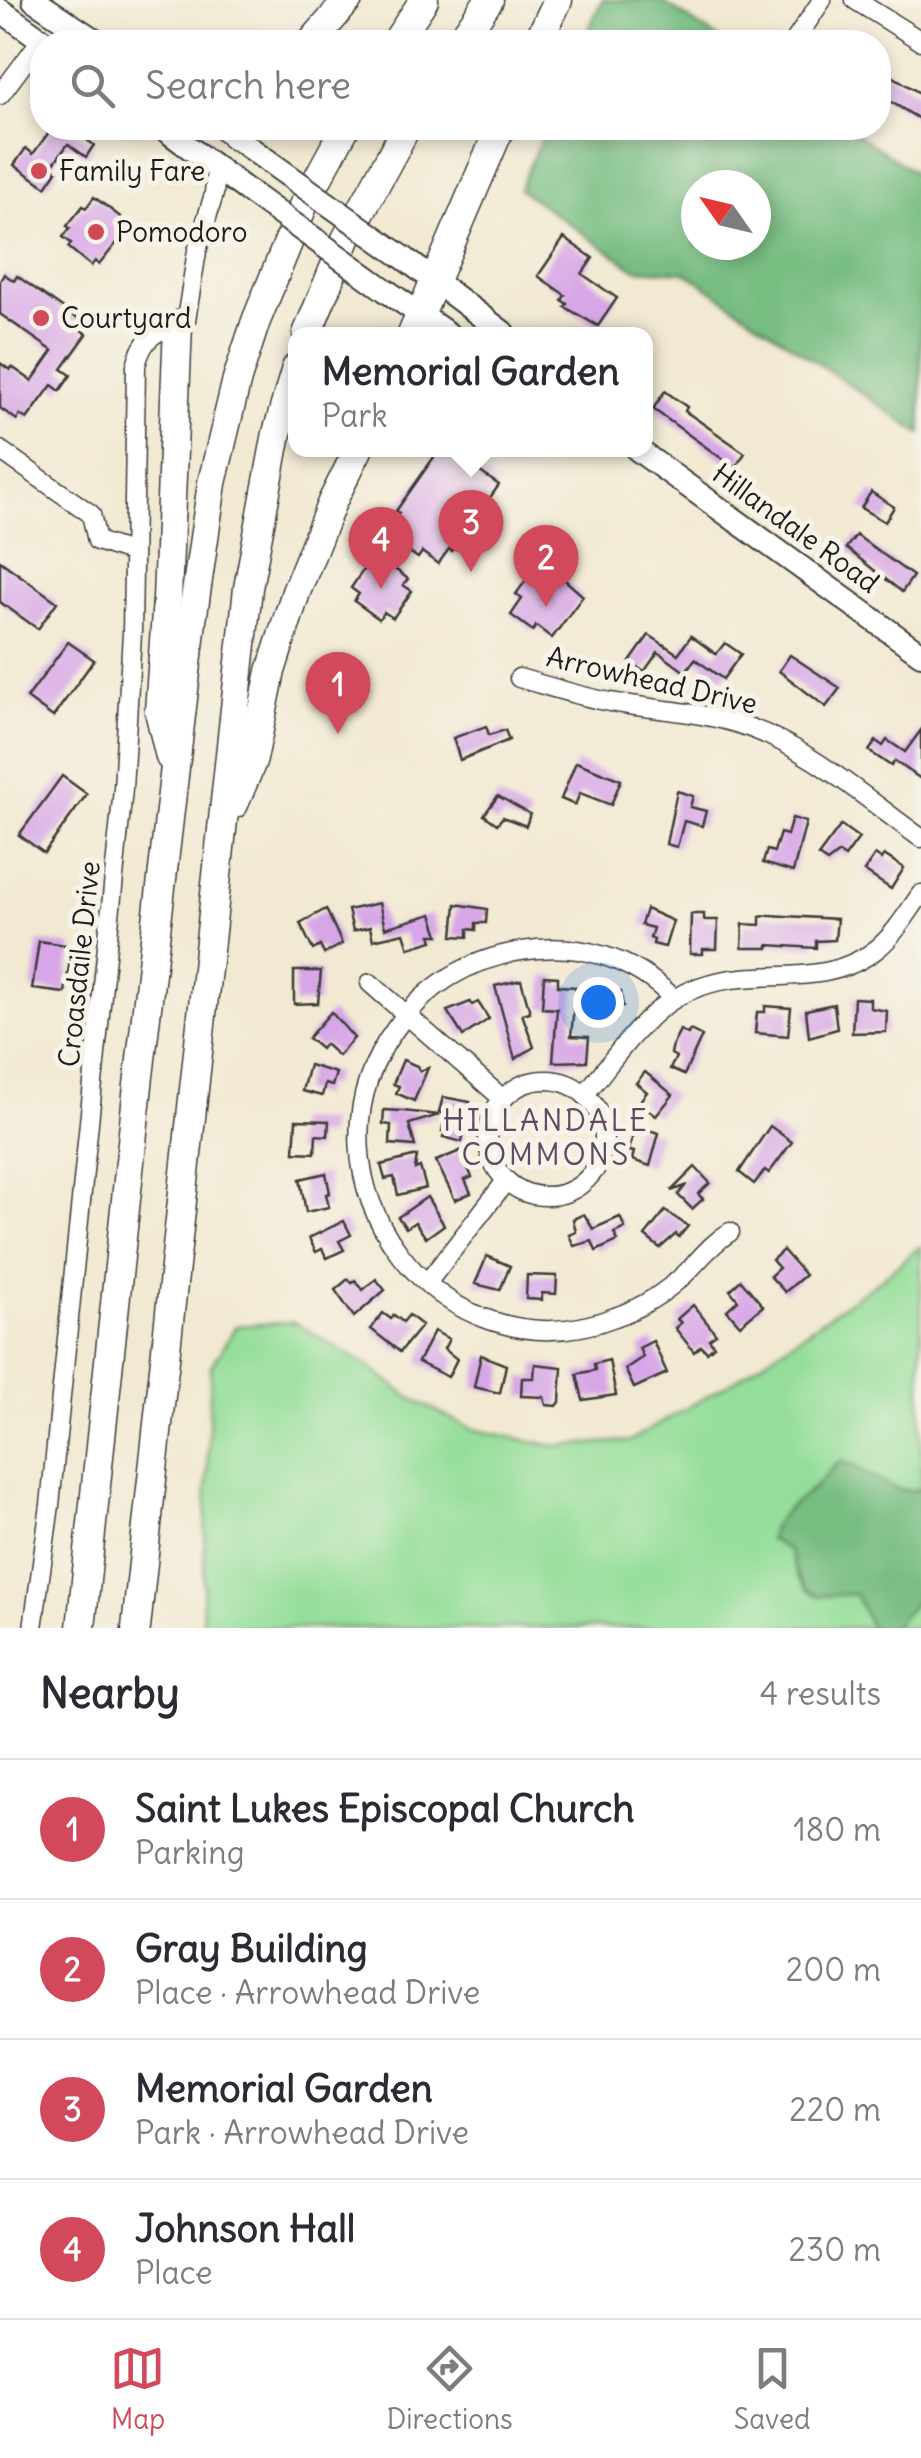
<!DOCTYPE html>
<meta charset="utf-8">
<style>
:root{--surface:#fff;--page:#f7f7f7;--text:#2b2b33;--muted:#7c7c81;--line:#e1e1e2;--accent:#d1495b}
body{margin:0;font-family:Delius,sans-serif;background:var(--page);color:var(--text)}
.compass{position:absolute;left:681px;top:170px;width:90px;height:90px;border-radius:50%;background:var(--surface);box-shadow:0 5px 15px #0003;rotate:304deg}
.you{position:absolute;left:598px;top:1002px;width:35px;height:35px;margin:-25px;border:8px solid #fff;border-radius:50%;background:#1a73e8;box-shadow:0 0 0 15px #1a73e833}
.badge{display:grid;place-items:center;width:65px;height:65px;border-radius:50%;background:var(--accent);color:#fff;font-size:32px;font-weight:700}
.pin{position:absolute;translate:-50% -82px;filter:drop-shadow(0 2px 5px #0008)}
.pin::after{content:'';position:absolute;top:52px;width:35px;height:30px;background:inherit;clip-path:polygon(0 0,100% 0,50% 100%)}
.popup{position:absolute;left:288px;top:327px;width:365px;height:130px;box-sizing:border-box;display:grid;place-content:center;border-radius:20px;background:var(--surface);filter:drop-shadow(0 2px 8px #0005);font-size:32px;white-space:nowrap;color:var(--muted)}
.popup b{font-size:38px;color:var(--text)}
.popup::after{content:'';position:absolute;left:50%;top:100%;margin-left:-20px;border:20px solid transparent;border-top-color:var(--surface)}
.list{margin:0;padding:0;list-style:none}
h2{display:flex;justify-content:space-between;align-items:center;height:130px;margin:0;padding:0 40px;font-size:42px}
h2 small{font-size:32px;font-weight:400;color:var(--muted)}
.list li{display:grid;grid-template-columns:65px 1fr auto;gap:30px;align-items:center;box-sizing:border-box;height:140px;padding:0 40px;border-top:2px solid var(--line)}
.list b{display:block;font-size:38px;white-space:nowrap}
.list p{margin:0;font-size:32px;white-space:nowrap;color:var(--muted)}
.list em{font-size:32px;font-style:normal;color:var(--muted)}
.icon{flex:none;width:55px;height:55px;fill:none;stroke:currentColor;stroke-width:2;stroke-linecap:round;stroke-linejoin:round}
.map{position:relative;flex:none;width:921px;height:1628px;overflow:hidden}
.search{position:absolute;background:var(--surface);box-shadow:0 5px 15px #0003;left:30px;right:30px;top:30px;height:110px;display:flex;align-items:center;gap:25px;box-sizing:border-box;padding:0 35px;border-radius:40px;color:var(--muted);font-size:38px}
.sheet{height:690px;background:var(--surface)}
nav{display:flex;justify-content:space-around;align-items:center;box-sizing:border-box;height:140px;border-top:2px solid var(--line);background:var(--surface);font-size:28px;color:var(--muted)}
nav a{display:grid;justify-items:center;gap:5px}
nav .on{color:var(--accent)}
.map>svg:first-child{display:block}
.green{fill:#94de9a;stroke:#587d5b;stroke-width:2.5}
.forest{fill:#77bd82;stroke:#4a6c4f;stroke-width:2.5;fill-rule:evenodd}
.building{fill:#d7a6e7}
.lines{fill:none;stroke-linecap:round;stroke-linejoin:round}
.minor-casing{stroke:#3c3b37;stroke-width:21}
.major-casing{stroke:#3c3b37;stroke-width:26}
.highway-casing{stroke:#3c3b37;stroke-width:31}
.minor{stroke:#fff;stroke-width:18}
.major{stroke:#fff;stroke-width:22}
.highway{stroke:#fff;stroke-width:28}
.major-bridge-casing{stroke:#3c3b37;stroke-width:26;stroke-linecap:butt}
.major-bridge{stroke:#fff;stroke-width:22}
.poi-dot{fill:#d1495b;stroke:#f7f3e8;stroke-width:4}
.labels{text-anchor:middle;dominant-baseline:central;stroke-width:10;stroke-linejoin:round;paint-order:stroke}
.poi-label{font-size:28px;fill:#1c1c1c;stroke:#f7f3e8;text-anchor:start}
.street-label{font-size:28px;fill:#1c1c1c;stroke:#f7f3e8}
.neighbourhood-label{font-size:30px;letter-spacing:2.5px;fill:#5d4c63;stroke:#f7f3e8}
</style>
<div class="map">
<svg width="921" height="1628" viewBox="0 0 921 1628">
<rect width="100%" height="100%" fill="#f7f3e8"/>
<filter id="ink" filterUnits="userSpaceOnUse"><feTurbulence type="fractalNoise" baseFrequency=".01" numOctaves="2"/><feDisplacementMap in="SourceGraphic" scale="20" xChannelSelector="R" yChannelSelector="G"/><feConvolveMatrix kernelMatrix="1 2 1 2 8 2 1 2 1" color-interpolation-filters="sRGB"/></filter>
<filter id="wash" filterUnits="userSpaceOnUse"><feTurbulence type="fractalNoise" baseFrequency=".0048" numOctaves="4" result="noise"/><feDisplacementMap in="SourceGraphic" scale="40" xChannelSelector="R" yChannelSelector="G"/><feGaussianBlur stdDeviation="2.25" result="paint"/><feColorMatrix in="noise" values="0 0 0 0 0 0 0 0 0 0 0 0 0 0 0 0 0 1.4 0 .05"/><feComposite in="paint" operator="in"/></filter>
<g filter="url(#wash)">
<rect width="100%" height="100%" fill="#f2e9d2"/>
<!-- green -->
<path class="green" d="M921 1246V1628H202L211 1366 236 1326 294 1322 369 1367 409 1397 472 1429 554 1446 630 1441 740 1377 880 1280Z"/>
<!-- forest -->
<g class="forest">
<path d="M602 0H660L723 42H583Z"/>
<path d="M546 128H848L921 177V434L685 272 635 269 519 189ZM756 185V245H696V185Z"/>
<path d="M842 1461C869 1471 891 1497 921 1489V1595L892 1628H871L855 1594 819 1596 807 1590 798 1577 789 1551 769 1539C773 1514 800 1500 818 1484 828 1476 830 1467 842 1461Z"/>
</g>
<g id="blocks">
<!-- building -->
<g class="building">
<path d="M878 67 921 94V120L878 94Z"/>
<path d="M52 128H70L94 145 86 157 68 144 51 167 57 171 46 187 14 165 26 148 33 154Z"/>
<path d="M94 197 131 225 99 265 95 261 91 266 68 247 71 243 63 237 70 228 67 226 83 206 86 208Z"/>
<path d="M564 238 593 258 582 274 617 298 598 326 565 307 567 304 562 300 565 295 538 276Z"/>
<path d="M4 274 14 281 17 276 85 324 81 330 87 334 62 369 71 375 60 391 52 385 27 419 20 415 17 420 0 408V363L10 370 12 367 32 381 53 351 0 314V281Z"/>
<path d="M665 391 687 407 685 411 745 453 735 468 653 409Z"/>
<path d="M439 450H449L499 485 452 551 449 549 438 564 422 552 418 558 412 554 400 545 404 539 388 528 399 513 396 511Z"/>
<path d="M871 492 894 507 885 522 861 508Z"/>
<path d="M856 535 913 576 902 592 846 548Z"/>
<path d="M383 560 408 579 403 585 412 591 393 618 384 612 379 619 354 601 359 594 351 588 369 561 378 567Z"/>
<path d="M0 561 57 602 38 629 0 602Z"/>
<path d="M548 565 583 596 552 638 536 626 533 631 511 615 522 599 516 594 532 572 539 578Z"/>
<path d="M649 635 678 654 691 636 716 654 725 643 741 654 723 679 695 659 685 672 658 652 644 672 630 662Z"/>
<path d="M68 642 94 660 53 717 27 698Z"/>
<path d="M790 655 840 688 826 707 779 671Z"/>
<path d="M486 726 489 735 505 730 509 740 460 760 453 738Z"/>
<path d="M921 730V779L895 761 891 766 869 751 876 741 883 746 887 740 905 752Z"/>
<path d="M576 762 621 780 611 805 580 793 575 805 561 799Z"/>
<path d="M62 776 87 794 44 853 19 835Z"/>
<path d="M677 791 693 796 690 807 706 811 702 826 684 821 677 847 666 844Z"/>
<path d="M498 796 530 814 526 826 503 817 497 824 484 815Z"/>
<path d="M792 818 806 822 793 872 763 863 767 850 774 852 780 833 787 835Z"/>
<path d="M841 825 859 838 845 857 839 853 827 862 818 856Z"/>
<path d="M875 855 881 859 884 855 904 868 891 889 864 871Z"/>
<path d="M379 903 385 928 432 914 439 935H431L433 941 409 948 404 933 373 940 370 927 353 931 348 910Z"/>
<path d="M456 904 487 909 486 923H476V930L468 929V937L453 936Z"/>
<path d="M326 909 342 944 324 954 320 946 313 950 300 923Z"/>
<path d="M646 909 673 921 665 947 653 944 654 940 650 938 653 928 641 925Z"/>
<path d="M691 914H704V920H718L717 949H703V954H690Z"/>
<path d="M769 915 837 919 835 940 816 941V948L768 945V948H742L743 924 760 925V917Z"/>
<path d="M39 941 72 946 65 993 32 989Z"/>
<path d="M294 971H321L318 1003 294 1004Z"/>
<path d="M544 976 558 977V986L576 987 571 1036 589 1037 587 1061 553 1062 557 1009 542 1008Z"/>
<path d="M521 980 530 1012 522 1014 534 1047 515 1059 495 986Z"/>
<path d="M621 992 623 1007 615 1008 616 1020 596 1023 593 996Z"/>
<path d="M854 998 870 999V1008L887 1011 886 1032 852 1033Z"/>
<path d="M470 1002 472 1005 478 1002 489 1019 463 1036 447 1011Z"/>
<path d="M834 1004 837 1029 809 1037 806 1010Z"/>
<path d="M765 1006 791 1008 788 1036 755 1033 757 1012H765Z"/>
<path d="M331 1012 354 1038 338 1056 325 1044 321 1049 308 1038Z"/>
<path d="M680 1030 688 1034 690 1030 702 1036 684 1075 670 1069 676 1057 671 1054 673 1044Z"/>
<path d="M403 1060 417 1066 420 1071 428 1068 414 1101 396 1093 399 1086 393 1084Z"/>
<path d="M309 1065 336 1073 332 1086 325 1084 322 1096 302 1091Z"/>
<path d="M645 1072 673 1095 656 1116 639 1102 647 1092 636 1083Z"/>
<path d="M443 1097 470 1102 462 1142 443 1137 445 1132 442 1131 446 1115 448 1116 439 1112Z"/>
<path d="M384 1110 403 1111 439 1115 409 1124 415 1146 390 1144 391 1125 383 1124Z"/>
<path d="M296 1120 329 1121 328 1136 316 1135 315 1153 294 1152Z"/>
<path d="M635 1126 659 1133 650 1166 632 1160 634 1152 629 1151Z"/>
<path d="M770 1126 792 1142 769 1173 765 1170 754 1184 739 1172Z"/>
<path d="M465 1149 471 1165 467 1166 472 1177 465 1180 471 1193 455 1200 436 1161Z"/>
<path d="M417 1156 415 1169 420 1167 426 1188 398 1195 394 1177 385 1179 381 1165Z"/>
<path d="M695 1167 710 1183 698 1194 703 1199 692 1209 678 1195 685 1186 671 1191Z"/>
<path d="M326 1173 330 1193 326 1194 329 1207 306 1212 300 1179Z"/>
<path d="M427 1197 444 1225 426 1238 415 1222 406 1228 398 1217Z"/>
<path d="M665 1211 688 1226 679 1237 676 1234 660 1248 645 1236Z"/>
<path d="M584 1214 593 1229 620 1217 625 1228 614 1233 618 1241 596 1251 592 1241 574 1246 569 1235 576 1232 573 1219Z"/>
<path d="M344 1221 351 1235 339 1241 344 1250 327 1258 322 1249 316 1252 309 1238Z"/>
<path d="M783 1250 805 1275 785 1292 770 1276 779 1268 772 1260Z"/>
<path d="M487 1256 510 1266 500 1290 475 1284Z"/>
<path d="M527 1275 557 1276 556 1294 542 1293V1300L526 1299Z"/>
<path d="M348 1279 352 1283 355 1280 363 1290 376 1279 385 1290 354 1317 335 1290Z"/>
<path d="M741 1280 763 1306 740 1325 727 1310 738 1300 730 1290Z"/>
<path d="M693 1305 716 1334 709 1339 714 1346 707 1352 701 1346 694 1352 675 1328 681 1323 677 1319Z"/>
<path d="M383 1313 391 1319 394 1315 403 1322 409 1315 422 1325 400 1352 371 1329Z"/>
<path d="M434 1331 449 1339 444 1349 457 1359 448 1377 418 1362Z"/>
<path d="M653 1341 667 1373 634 1388 625 1369 643 1357 639 1348Z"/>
<path d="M481 1355 506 1365 500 1393 474 1387Z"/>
<path d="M609 1360 616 1395 583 1400 577 1374 595 1370 594 1364Z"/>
<path d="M535 1364 562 1367 560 1402 557 1406 546 1405 544 1397 521 1396 522 1378H534Z"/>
</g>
</g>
</g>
<g filter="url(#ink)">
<use href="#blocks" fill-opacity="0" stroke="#3c3b37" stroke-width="2.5"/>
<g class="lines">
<!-- minor casing -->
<g class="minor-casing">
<g id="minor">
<path d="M855 0 921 41"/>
<path d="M794 42 822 0"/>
<path d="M0 95 41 40"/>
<path d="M0 450 91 514 97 541 133 553"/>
<path d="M519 678C551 687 583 698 616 703 659 710 704 712 745 726 810 748 866 799 921 838"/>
<path d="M370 983 503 1099"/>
<path d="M674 999C633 958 579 941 521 951 468 960 428 984 396 1028 286 1177 442 1384 615 1317 641 1308 666 1292 686 1273 700 1259 712 1243 730 1232"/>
<circle cx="546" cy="1138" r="58"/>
<path d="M585 1094C612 1062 638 1021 674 999 742 956 816 998 878 948 896 933 908 912 921 894"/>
<path d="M427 1283 506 1181"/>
<path d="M33 1628 50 1505 123 789 132 633 136 366C142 339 155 329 182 325L186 320 197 251 214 194 216 167"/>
</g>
</g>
<!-- major casing -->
<g class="major-casing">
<g id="major">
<path d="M34 0 97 42"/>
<path d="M0 10 45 42"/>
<path d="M163 128 252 194"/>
<path d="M222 128 268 161"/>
<path d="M404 258 505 334"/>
<path d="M388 292 448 334"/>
<path d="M638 450 921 654"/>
</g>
</g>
<!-- highway casing -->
<g class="highway-casing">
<g id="highway">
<path d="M312 42 348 0"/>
<path d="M396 42 424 0"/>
<path d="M460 42 489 0"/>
<path d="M538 42 558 0"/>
<path d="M235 136 241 128"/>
<path d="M307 334 346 239 406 128"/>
<path d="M412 334 500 128"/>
<path d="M170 757 159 711 167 599 178 325"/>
<path d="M234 804 253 759 271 671 296 592 332 502 358 450"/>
<path d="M81 1628 138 1085 192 621 212 483 237 379 256 321 303 206 345 128"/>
<path d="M136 1628 248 588 277 433 296 368"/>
</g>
</g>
<!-- minor -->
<use href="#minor" class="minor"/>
<!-- major -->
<use href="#major" class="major"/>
<!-- highway -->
<use href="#highway" class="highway"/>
<!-- major-bridge casing -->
<g class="major-bridge-casing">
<g id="major-bridge">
<path d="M268 161 404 258"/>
<path d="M252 194 388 292"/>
</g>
</g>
<!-- major-bridge -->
<use href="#major-bridge" class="major-bridge"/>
</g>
</g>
<!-- markers -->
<g class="poi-dot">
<circle cx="39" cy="171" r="10"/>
<circle cx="96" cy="232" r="10"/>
<circle cx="41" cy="318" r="10"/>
</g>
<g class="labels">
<!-- poi labels -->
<g class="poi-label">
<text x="59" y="171">Family Fare</text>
<text x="116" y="232">Pomodoro</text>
<text x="61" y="318">Courtyard</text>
</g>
<!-- street labels -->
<g class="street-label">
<text transform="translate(796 528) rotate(36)">Hillandale Road</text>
<text transform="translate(652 680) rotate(13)">Arrowhead Drive</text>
<text transform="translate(79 964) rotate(-84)">Croasdaile Drive</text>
</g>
<!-- neighbourhood labels -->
<g class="neighbourhood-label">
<text x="546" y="1120">HILLANDALE<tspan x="546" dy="34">COMMONS</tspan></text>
</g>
</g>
</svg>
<svg class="compass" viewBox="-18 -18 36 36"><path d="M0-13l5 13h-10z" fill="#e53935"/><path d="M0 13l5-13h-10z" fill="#7c7c81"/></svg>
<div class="you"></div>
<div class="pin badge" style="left:338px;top:734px">1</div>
<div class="pin badge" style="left:546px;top:607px">2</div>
<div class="pin badge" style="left:471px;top:572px">3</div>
<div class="popup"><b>Memorial Garden</b>Park</div>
<div class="pin badge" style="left:381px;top:589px">4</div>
<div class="search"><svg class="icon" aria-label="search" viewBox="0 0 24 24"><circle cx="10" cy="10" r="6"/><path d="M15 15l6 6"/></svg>Search here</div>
</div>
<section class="sheet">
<h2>Nearby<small>4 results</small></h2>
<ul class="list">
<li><span class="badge">1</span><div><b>Saint Lukes Episcopal Church</b><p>Parking</p></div><em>180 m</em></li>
<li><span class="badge">2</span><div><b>Gray Building</b><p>Place · Arrowhead Drive</p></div><em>200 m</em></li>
<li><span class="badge">3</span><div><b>Memorial Garden</b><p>Park · Arrowhead Drive</p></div><em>220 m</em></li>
<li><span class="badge">4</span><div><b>Johnson Hall</b><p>Place</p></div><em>230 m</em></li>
</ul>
</section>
<nav>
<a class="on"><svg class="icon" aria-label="map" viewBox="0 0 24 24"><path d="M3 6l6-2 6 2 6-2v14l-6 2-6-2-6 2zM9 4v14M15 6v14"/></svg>Map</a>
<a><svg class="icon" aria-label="directions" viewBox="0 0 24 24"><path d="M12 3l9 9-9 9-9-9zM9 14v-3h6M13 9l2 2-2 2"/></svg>Directions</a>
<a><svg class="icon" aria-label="saved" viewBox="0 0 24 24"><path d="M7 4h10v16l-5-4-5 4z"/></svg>Saved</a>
</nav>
